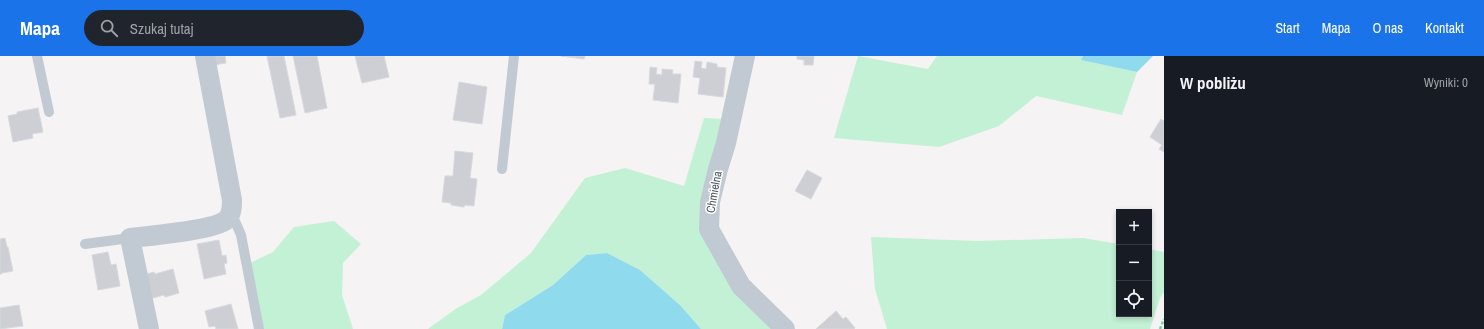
<!DOCTYPE html>
<html lang="pl">
<meta charset="utf-8">
<style>
:root{--surface:#171b24;--page:#20242c;--text:#f1f3f6;--muted:#9ea1a6;--line:#363941;--accent:#1a73e8}
body{margin:0;font-family:"Archivo Narrow",sans-serif;background:var(--page);color:var(--text)}
.controls{position:absolute;right:12px;bottom:12px;display:grid;overflow:hidden;border-radius:0px;box-shadow:0 2px 6px #0003}
.controls button{width:36px;height:36px;display:grid;place-items:center;padding:0;border:0;border-bottom:1px solid var(--line);background:var(--surface);color:var(--text);font:20px sans-serif}
.list{margin:0;padding:0;list-style:none}
h2{display:flex;justify-content:space-between;align-items:center;height:52px;margin:0;padding:0 16px;font-size:17px}
h2 small{font-size:13px;font-weight:400;color:var(--muted)}
.icon{flex:none;width:22px;height:22px;fill:none;stroke:currentColor;stroke-width:2;stroke-linecap:round;stroke-linejoin:round}
.map{position:relative;flex:none;width:1164px;height:273px;overflow:hidden}
header{display:flex;align-items:center;gap:24px;box-sizing:border-box;height:56px;padding:0 20px;background:var(--accent);color:#fff}
header strong{font-size:19px}
nav{display:flex;gap:22px;margin-inline-start:auto;font-size:14px}
.search{width:280px;height:36px;background:var(--page);display:flex;align-items:center;gap:10px;box-sizing:border-box;padding:0 14px;border-radius:22px;color:var(--muted);font-size:15px}
main{display:flex}
aside{flex:1;background:var(--surface)}
.map>svg:first-child{display:block}
.green{fill:#c3f1d5}
.water{fill:#90daee}
.building{fill:#cdcfd5;stroke:#d7d9de}
.lines{fill:none;stroke-linecap:round;stroke-linejoin:round}
.path{stroke:#7ad0a6;stroke-width:2.5;stroke-dasharray:3 2;stroke-linecap:butt}
.lane{stroke:#c1cad2;stroke-width:10}
.street{stroke:#c1cad2;stroke-width:20}
.labels{text-anchor:middle;dominant-baseline:central;stroke-width:3;stroke-linejoin:round;paint-order:stroke}
.street-label{font-size:12px;fill:#4a5661;stroke:#fff}
</style>
<header>
<strong>Mapa</strong>
<div class="search"><svg class="icon" aria-label="search" viewBox="0 0 24 24"><circle cx="10" cy="10" r="6"/><path d="M15 15l6 6"/></svg>Szukaj tutaj</div>
<nav><a>Start</a><a>Mapa</a><a>O nas</a><a>Kontakt</a></nav>
</header>
<main>
<div class="map">
<svg width="1164" height="273" viewBox="0 0 1164 273">
<rect width="100%" height="100%" fill="#f5f3f3"/>
<!-- green -->
<g class="green">
<path d="M858 0 928 13 937 0H1083L1081 4 1137 16 1122 59 1036 40 999 70 939 91 834 82Z"/>
<path d="M704 62 724 63 701 166 775 273H701L680 249 640 214 607 197 586 199 553 229 505 259 502 273H428L457 252 481 239 531 197 585 122 625 112 684 130Z"/>
<path d="M334 165 361 188 343 207 342 239 353 273H263L250 207 273 196 294 171Z"/>
<path d="M871 181 978 185 1083 182 1119 188V258H1149V193L1164 196V236L1160 242 1150 273H887L875 233Z"/>
</g>
<!-- water -->
<g class="water">
<path d="M1083 0H1153L1137 16 1081 4Z"/>
<path d="M607 197 640 214 680 249 701 273H502L505 259 553 229 586 199Z"/>
</g>
<!-- building -->
<g class="building">
<path d="M213 0H225L226 7 214 9Z"/>
<path d="M267 0H284L296 59 280 62Z"/>
<path d="M293 0H317L327 52 305 57Z"/>
<path d="M355 0H384L389 21 362 27Z"/>
<path d="M561 0H585L584 3Z"/>
<path d="M797 0H814L813 9H804V4L797 3Z"/>
<path d="M695 5 702 6 701 12 706 13 707 6 717 8V11L726 12 723 41 698 38 700 22 693 21Z"/>
<path d="M650 11 657 12 656 18 662 19V13L673 14 672 18H681L678 47 653 44 655 28H649Z"/>
<path d="M459 26 487 31 482 68 453 64Z"/>
<path d="M38 52 43 76 32 78 33 82 13 86 8 60 17 58V56Z"/>
<path d="M1161 63 1164 65V96L1159 93 1162 89 1150 81Z"/>
<path d="M455 95 473 97 470 122 477 123 474 150 465 149 464 151 451 149V147L442 146 445 120H453Z"/>
<path d="M807 114 822 122 811 143 795 135Z"/>
<path d="M5 182 7 191H8L13 215 2 217 0 219V183Z"/>
<path d="M219 184 222 200 226 199 227 207 224 208 226 218 204 223 197 188Z"/>
<path d="M108 196 111 209 116 208 120 230 98 234 92 199Z"/>
<path d="M173 213 179 237 165 241 164 239 149 243 143 219 154 216 155 218Z"/>
<path d="M231 248 238 273H216L215 270 209 271 205 255Z"/>
<path d="M19 249 23 270 0 273V252Z"/>
<path d="M836 255 843 263 846 261 855 272 854 273H816Z"/>
</g>
<g class="lines">
<!-- path -->
<path class="path" d="M1160 273 1164 263"/>
<!-- lane -->
<g class="lane">
<path d="M37 0 49 56"/>
<path d="M502 113 514 0"/>
<path d="M231 156 241 179 259 273"/>
<path d="M85 188 130 182"/>
</g>
<!-- street -->
<g class="street">
<path d="M745 0 726 87 718 113 710 146 709 173 741 230 785 273"/>
<path d="M149 273 130 182C148 180 215 174 226 164 232 159 232 151 232 144L205 0"/>
</g>
</g>
<g class="labels">
<!-- street labels -->
<g class="street-label">
<text transform="translate(714 136) rotate(-80)">Chmielna</text>
</g>
</g>
</svg>
<div class="controls">
<button>+</button>
<button>−</button>
<button><svg class="icon" aria-label="locate" viewBox="0 0 24 24"><circle cx="12" cy="12" r="6"/><path d="M12 2v4M12 18v4M2 12h4M18 12h4"/></svg></button>
</div>
</div>
<aside>
<h2>W pobliżu<small>Wyniki: 0</small></h2>
<ul class="list">
</ul>
</aside>
</main>
